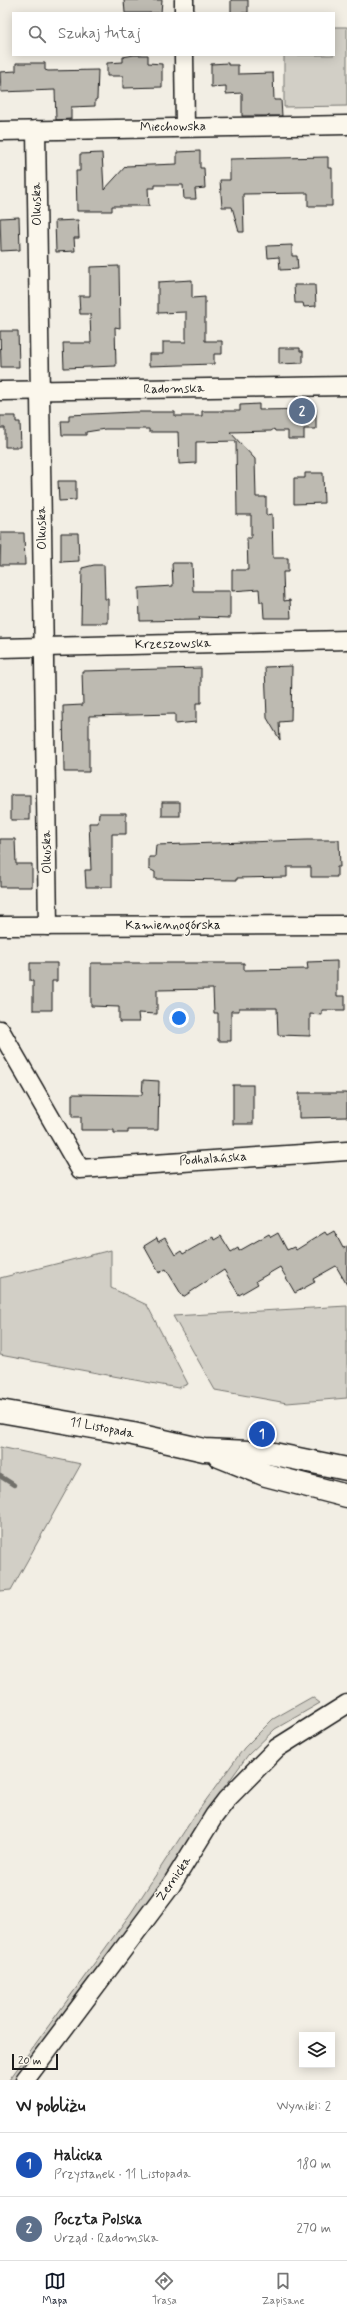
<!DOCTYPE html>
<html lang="pl">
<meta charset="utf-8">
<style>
:root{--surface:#fff;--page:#f6f6f6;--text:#222;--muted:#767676;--line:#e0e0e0;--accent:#111827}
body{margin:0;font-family:Mynerve,sans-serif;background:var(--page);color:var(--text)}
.controls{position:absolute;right:12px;bottom:12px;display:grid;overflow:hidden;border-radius:0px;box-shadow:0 2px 10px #0003}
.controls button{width:36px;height:36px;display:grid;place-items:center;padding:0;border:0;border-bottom:1px solid var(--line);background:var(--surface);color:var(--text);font:20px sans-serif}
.scale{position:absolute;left:12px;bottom:10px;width:46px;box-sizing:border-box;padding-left:4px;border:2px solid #1c1c1c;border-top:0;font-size:11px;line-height:14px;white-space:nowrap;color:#1c1c1c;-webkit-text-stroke:3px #fbf7ec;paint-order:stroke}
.you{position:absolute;left:179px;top:1018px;width:14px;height:14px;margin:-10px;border:3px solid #fff;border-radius:50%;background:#1a73e8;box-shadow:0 0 0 6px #1a73e833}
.badge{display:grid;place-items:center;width:26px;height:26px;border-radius:50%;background:var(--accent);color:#fff;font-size:13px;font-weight:700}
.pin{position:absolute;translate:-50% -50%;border:2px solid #fff;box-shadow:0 1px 4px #0006}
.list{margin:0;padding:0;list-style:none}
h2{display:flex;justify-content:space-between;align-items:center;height:52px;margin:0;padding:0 16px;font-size:17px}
h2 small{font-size:13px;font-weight:400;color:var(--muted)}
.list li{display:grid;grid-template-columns:26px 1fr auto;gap:12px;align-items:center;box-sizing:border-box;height:64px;padding:0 16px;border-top:1px solid var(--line)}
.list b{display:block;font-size:15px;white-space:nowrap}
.list p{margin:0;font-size:13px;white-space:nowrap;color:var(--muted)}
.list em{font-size:13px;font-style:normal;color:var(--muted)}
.icon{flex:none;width:22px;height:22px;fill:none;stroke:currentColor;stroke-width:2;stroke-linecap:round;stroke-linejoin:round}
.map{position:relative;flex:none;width:347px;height:2080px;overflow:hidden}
.search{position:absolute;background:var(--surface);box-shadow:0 2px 10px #0003;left:12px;right:12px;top:12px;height:44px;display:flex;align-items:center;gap:10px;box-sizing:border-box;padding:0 14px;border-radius:0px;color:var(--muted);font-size:15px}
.sheet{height:180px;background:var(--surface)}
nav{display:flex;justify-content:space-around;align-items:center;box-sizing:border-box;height:56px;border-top:1px solid var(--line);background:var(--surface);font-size:11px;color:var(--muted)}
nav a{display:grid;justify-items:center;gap:2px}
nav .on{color:var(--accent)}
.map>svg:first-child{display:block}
.green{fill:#d2cfc6;stroke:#777671}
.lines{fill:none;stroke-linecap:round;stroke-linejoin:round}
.stream{stroke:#716f6b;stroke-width:4.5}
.building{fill:#bdbab1;stroke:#1c1c1c}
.minor-casing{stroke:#1c1c1c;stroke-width:21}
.major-casing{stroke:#1c1c1c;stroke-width:25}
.minor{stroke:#fbf7ec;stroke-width:18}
.major{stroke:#fbf7ec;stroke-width:22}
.labels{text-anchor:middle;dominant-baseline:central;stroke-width:3;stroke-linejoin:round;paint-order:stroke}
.street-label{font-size:13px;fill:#1c1c1c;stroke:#fbf7ec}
</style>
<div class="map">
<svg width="347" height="2080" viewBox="0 0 347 2080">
<rect width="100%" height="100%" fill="#f2eee4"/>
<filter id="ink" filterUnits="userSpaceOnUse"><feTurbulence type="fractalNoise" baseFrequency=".025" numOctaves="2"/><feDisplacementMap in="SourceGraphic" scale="8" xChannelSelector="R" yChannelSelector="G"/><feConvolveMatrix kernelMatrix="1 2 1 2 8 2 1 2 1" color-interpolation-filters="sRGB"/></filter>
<g filter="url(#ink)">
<!-- green -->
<g class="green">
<path d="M334 27H347V106L284 107V55H334Z"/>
<path d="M111 1250V1288L147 1305 188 1384 178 1388 0 1355V1278Z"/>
<path d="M347 1306V1398L287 1403 215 1390 173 1316Z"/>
<path d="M0 1447 81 1464 11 1590 0 1591Z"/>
<path d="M312 1697 320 1703 275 1729 248 1755 198 1824 159 1888 76 1995 20 2074 14 2080H9L131 1913 193 1818 244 1748 273 1719Z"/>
</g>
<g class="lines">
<!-- stream -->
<path class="stream" d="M0 1476 14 1485"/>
</g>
<!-- building -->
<g class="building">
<path d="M124 0H162L161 13H125Z"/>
<rect x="231" y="0" width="17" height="13"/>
<path d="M134 55H148V63L162 64V87L123 88V76H107V63L123 62V57Z"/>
<path d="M16 63H45V70L48 71 98 70 97 99 95 100V106L71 107V119L56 120 55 90 1 92 0 72 16 71Z"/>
<path d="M228 63V65H238V74L273 73 274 100H281L282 116H242V93L226 94V86L211 87V64Z"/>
<path d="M200 151V168H204L205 188 195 189 196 199H184L183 185H155V188H148L149 206H112V211H77L76 171H80V154L102 153 104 190 126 166 177 164V152Z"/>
<path d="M328 157V168H332V206H308V193L243 194 244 232H239L232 207H222L220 180H230V159Z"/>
<path d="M19 217 20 250 1 251 0 218Z"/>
<path d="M78 220 79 238H74L75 251 56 252 55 221Z"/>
<path d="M292 245V256H297L298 269 280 270 279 257 268 258 267 246Z"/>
<path d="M119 266 120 328 115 327 116 366 64 368 63 343H91L90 314H80L79 296H90V267Z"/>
<path d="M192 280V298L205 297V341H222V354H214V364L149 366V354H163V342H186V312L158 313V282Z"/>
<path d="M294 285H315L316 306 304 307 303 303H295Z"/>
<path d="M0 331H18L19 367H1Z"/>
<path d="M279 348H300V351H303V363L279 364Z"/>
<path d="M259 404V410L316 409V429H304V439H288V431H275L274 429 271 431 230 432 255 459 256 497H266V515L272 514 273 558H288V572H283L284 601 290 600 291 618H264L263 602H260L259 589 232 591V570H248L247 538H251V515H237L236 441 196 442V463L179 464 178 432H149V429H105L86 432V435H62L61 421H69V415L134 412H175V416H202V411H240V405Z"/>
<path d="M0 416H16V422H20L21 447H5V428H0Z"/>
<path d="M305 473H323L324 503 294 504V478H305Z"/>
<path d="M58 481H76V500L59 501Z"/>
<path d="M1 533H24L25 565H0Z"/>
<path d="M61 533H78L79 561 61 562Z"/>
<path d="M172 563H192L193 591H230V618L199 617 200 620 140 621 139 588 173 586Z"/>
<path d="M94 565H104L105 599H108V623H81L82 568Z"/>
<path d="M292 666 291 721 279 722 280 740 267 718 265 667Z"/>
<path d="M201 668V703H196V722L175 724V714L89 716V772H64L63 706 83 705 82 671Z"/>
<rect x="11" y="795" width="19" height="25"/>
<rect x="162" y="802" width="18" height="14"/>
<path d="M99 813H126V834H112V887H86L85 870H91L89 823H98Z"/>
<path d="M0 839H15L16 864H32V887H0Z"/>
<path d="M307 840H339L340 867H337V877H311V867H287V877L237 878V880L155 879V872L149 869V857H155L156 845Z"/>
<path d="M337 961V996H345V1010H322V1015L310 1014V1036L278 1035 277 1008H239V1011H231V1041H218V1013H214L213 989 157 990V1014L138 1013 139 1022H119V1007L91 1006V963H244V970L308 969 307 962Z"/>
<path d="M30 963H57V981H52V1010H33V981H30Z"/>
<path d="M143 1080 159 1081 158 1130H128V1133H114V1130H81V1117H72V1094L142 1095Z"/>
<rect x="233" y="1085" width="20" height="39"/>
<path d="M299 1093H347V1117L299 1118Z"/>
<path d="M334 1231 343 1248 347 1246V1285L336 1266 313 1279 315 1282 295 1293 280 1267 256 1281 258 1284 239 1295 224 1270 183 1297 166 1269 159 1273 144 1246 157 1238 158 1242 165 1238 175 1255 181 1251 183 1254 213 1237 214 1240 221 1236 231 1252 238 1248 239 1251 269 1234 271 1237 278 1233 287 1250 294 1247 296 1250 325 1232 327 1235Z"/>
</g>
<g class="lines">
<!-- minor casing -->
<g class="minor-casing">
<g id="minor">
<path d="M184 0V13"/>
<path d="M184 55 185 127"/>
<path d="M36 130 48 926"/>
<path d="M0 131 347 125"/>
<path d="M0 391 347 386"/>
<path d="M0 648 347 640"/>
<path d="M0 926 347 925"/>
<path d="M0 1030 80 1169 347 1151"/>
<path d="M25 2080 170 1887 214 1816 227 1799 277 1748 347 1704"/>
</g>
</g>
<!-- major casing -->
<g class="major-casing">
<g id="major">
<path d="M0 1411 133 1434 204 1450 269 1453 347 1469"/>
<path d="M219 1456 266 1475 347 1496"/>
</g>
</g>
<!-- minor -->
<use href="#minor" class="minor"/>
<!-- major -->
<use href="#major" class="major"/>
</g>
</g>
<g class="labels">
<!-- street labels -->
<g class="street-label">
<text transform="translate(173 127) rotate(-1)">Miechowska</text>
<text transform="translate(37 204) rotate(-91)">Olkuska</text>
<text transform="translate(174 389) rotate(-1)">Radomska</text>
<text transform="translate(42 528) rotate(-91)">Olkuska</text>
<text transform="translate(173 644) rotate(-1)">Krzeszowska</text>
<text transform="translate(47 852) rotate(-91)">Olkuska</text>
<text x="173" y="925">Kamiennogórska</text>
<text transform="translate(213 1159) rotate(-4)">Podhalańska</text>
<text transform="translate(102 1428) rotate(11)">11 Listopada</text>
<text transform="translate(174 1879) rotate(-56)">Żernicka</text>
</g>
</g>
</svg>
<div class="controls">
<button><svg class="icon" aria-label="layers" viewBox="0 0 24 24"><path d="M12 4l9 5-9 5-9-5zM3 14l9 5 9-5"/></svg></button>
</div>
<div class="scale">20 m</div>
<div class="you"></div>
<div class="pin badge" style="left:262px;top:1434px;background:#1a4fb4">1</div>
<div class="pin badge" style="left:302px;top:411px;background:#5c6f8a">2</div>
<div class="search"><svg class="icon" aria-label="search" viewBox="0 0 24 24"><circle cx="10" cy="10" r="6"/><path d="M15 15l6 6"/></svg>Szukaj tutaj</div>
</div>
<section class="sheet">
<h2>W pobliżu<small>Wyniki: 2</small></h2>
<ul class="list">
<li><span class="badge" style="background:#1a4fb4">1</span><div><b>Halicka</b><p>Przystanek · 11 Listopada</p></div><em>180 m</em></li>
<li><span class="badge" style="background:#5c6f8a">2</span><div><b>Poczta Polska</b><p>Urząd · Radomska</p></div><em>270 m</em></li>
</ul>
</section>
<nav>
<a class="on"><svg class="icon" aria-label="map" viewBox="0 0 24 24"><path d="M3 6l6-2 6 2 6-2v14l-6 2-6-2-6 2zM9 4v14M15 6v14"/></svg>Mapa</a>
<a><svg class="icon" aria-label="directions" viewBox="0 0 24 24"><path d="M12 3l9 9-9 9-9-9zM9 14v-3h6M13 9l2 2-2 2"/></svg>Trasa</a>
<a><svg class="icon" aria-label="saved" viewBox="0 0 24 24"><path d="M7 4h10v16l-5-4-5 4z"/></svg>Zapisane</a>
</nav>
